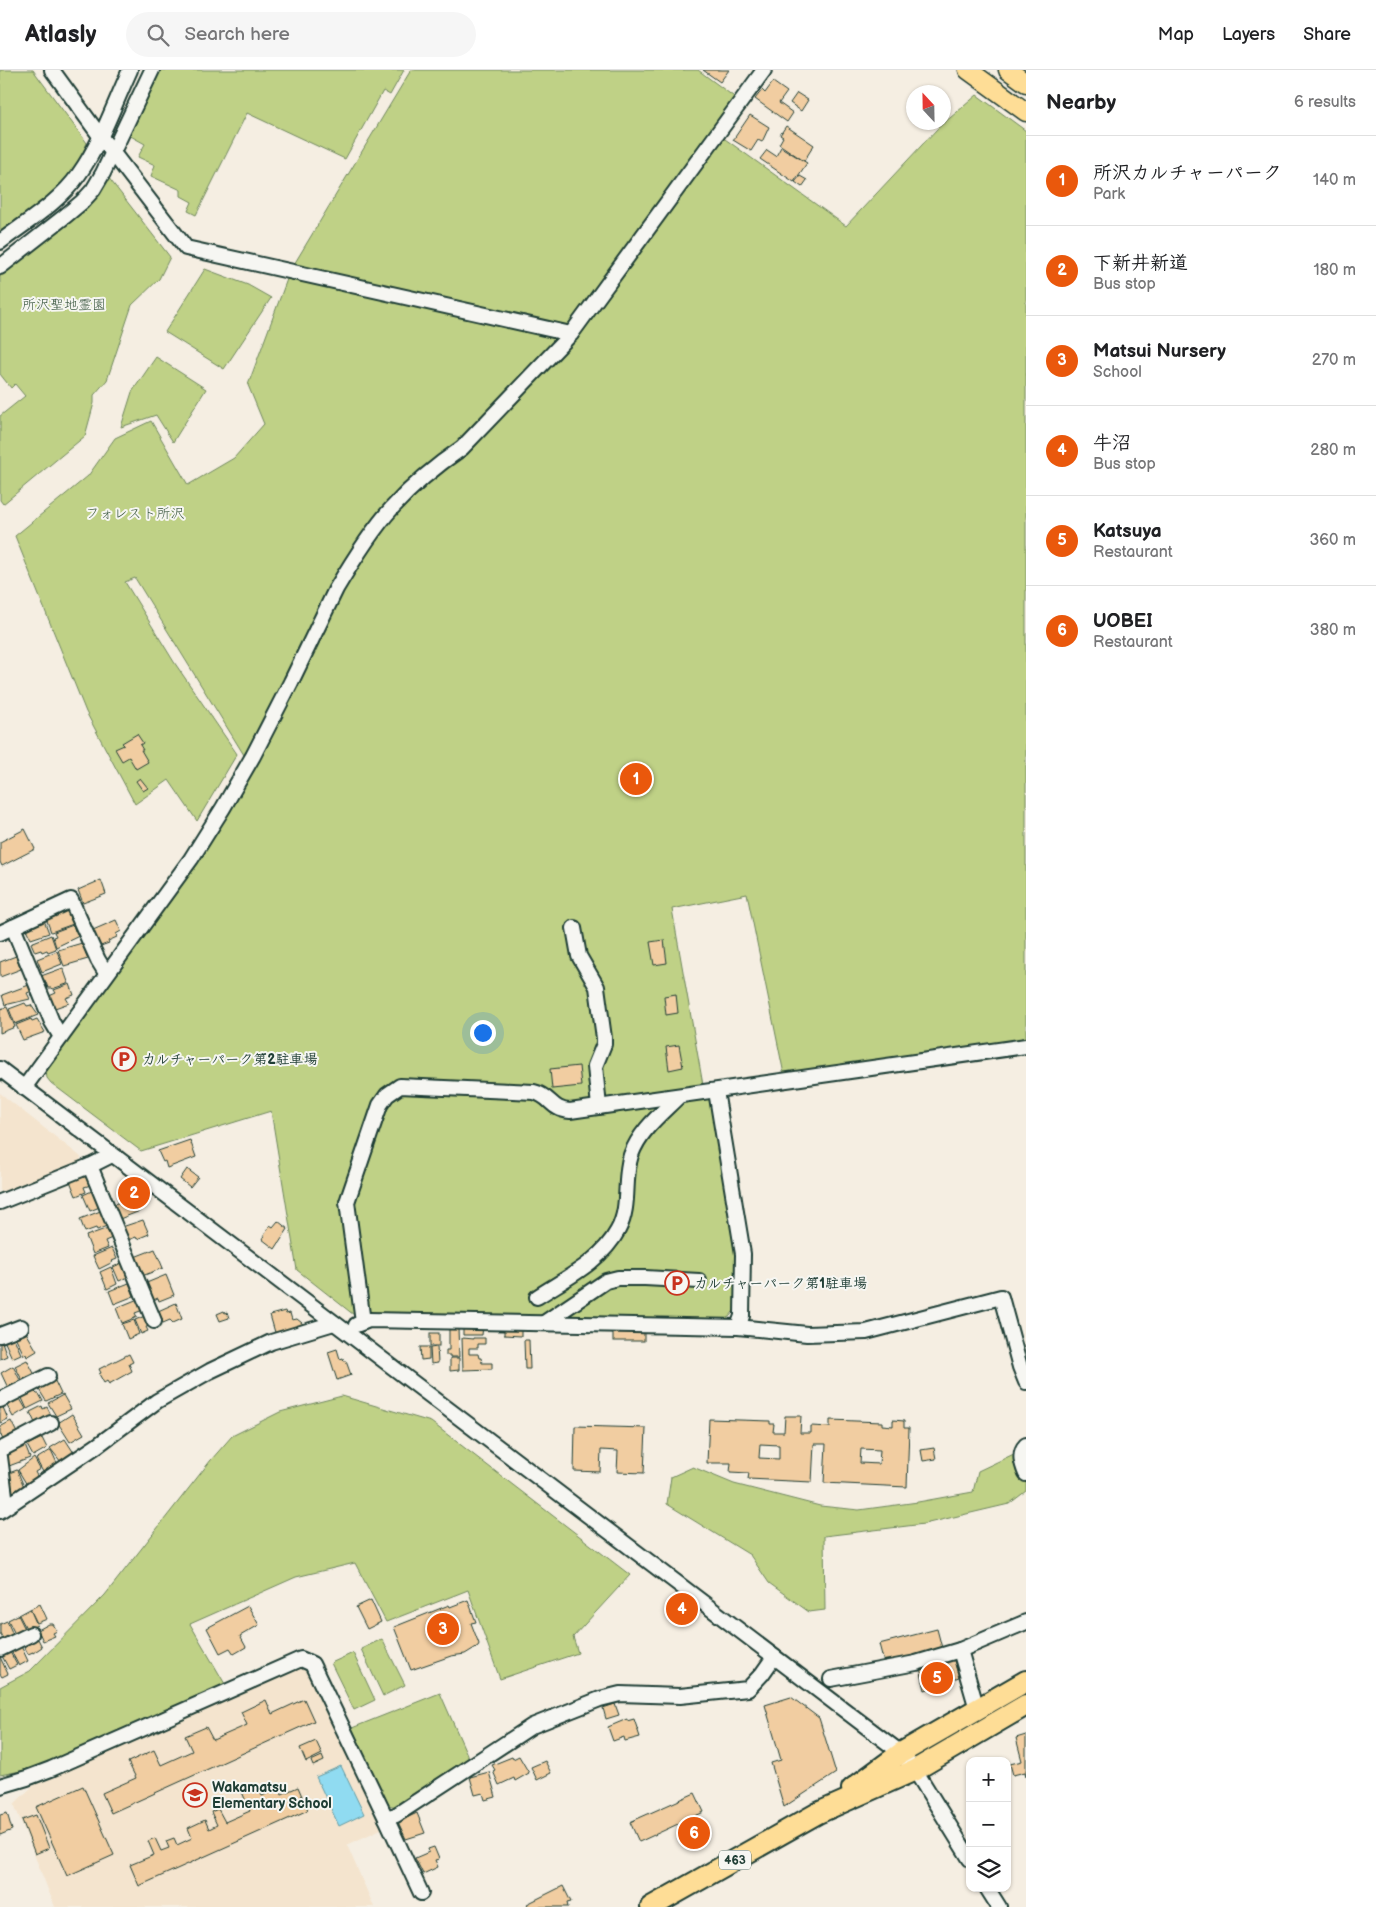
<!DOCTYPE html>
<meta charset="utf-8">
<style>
:root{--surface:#fff;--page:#f6f6f6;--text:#202124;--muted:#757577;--line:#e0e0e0;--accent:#ea580c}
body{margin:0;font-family:"Balsamiq Sans","Klee One",sans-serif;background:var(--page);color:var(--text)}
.controls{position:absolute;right:15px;bottom:15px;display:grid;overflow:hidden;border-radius:10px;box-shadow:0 1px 4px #0004}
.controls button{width:45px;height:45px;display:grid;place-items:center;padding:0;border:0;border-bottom:1px solid var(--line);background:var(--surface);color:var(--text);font:25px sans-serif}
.compass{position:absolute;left:906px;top:15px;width:45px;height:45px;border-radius:50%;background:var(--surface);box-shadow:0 1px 4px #0004;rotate:338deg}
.you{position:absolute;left:482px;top:962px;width:18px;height:18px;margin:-12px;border:4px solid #fff;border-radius:50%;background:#1a73e8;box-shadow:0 0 0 8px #1a73e833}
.badge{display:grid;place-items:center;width:32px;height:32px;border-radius:50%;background:var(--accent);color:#fff;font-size:16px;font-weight:700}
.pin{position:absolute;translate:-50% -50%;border:2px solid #fff;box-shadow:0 1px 5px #0006}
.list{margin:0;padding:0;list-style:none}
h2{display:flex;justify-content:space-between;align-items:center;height:65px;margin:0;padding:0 20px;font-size:21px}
h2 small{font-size:16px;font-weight:400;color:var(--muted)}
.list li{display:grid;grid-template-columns:32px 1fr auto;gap:15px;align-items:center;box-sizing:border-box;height:90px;padding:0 20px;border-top:1px solid var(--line)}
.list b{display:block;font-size:19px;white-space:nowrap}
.list p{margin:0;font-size:16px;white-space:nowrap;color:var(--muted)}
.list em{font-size:16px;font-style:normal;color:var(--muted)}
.icon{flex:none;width:28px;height:28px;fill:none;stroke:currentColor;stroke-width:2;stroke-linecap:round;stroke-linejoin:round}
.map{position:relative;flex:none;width:1026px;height:1837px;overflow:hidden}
header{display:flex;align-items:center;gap:30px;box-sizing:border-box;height:70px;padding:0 25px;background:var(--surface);border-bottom:1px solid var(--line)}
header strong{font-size:24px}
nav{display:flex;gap:28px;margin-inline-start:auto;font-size:18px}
.search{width:350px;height:45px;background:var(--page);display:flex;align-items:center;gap:12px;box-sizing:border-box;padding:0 18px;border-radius:28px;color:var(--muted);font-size:19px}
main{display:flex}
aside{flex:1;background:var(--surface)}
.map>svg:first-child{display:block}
.built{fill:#f4e4ce}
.green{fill:#bfd186;stroke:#6f875d}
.water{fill:#90dbf1;stroke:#639ca5}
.building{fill:#f1cda1;stroke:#1f3d34;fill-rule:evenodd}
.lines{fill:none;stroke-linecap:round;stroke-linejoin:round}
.minor-casing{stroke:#1f3d34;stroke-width:18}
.major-casing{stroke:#1f3d34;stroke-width:21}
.highway-casing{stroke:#1f3d34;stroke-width:24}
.minor{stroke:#f6f6f2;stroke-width:14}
.major{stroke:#fedd96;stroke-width:18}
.highway{stroke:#fedd96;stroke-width:20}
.labels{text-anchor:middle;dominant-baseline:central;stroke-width:4;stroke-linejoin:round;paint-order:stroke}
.shield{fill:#f6f6f2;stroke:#60746d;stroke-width:1}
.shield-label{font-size:12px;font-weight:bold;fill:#1f3d34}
.park-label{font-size:14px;fill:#3f5b44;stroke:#f6f6f2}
.poi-label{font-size:14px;font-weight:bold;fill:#1f3d34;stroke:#f6f6f2;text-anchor:start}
</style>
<header>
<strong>Atlasly</strong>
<div class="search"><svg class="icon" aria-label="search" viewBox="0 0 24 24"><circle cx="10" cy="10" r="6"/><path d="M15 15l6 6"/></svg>Search here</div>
<nav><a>Map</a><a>Layers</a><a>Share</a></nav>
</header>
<main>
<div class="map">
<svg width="1026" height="1837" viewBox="0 0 1026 1837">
<rect width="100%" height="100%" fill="#f5eee2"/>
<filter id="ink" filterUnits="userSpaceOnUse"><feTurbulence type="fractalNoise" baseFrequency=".02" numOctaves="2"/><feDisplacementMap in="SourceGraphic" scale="10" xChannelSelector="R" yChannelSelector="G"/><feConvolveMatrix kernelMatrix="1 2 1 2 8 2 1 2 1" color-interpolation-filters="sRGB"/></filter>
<g filter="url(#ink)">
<!-- built -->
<g class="built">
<path d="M0 1023 81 1087 79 1095 2 1126 0 1119Z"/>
<path d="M299 1597 309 1599 381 1759 347 1775 374 1837H55L14 1734 34 1715Z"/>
</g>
<!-- green -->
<g class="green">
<path d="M0 0H33L87 73 74 102 51 127 0 167Z"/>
<path d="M158 0H404L390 25 383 21 345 89 247 43 196 145 188 141 192 132 181 126V120L151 106 155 95 138 87 145 74 127 64Z"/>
<path d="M411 0H698L741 32 718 64 846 156 937 59 977 25 1026 61V976L785 1009 747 824 672 839 703 1015 713 1026 738 1189 736 1238 730 1246 723 1251 354 1245 297 1200 271 1041 141 1081 51 1013 47 1008 46 1002 193 798 252 698 135 508 125 512 174 592 237 684 197 751 169 710 135 734 86 642 15 466 88 406 115 368 151 351 188 415 234 388 264 354 248 315 290 201Z"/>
<path d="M108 107 170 187 159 209 132 235 107 310 94 325V333L85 366 3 434 0 430V346L25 326 15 314 11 318 0 304V201L89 134Z"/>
<path d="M205 199 248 215 271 228 224 299 165 262Z"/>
<path d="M156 287 206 319 173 372 156 345 121 357 132 322Z"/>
<path d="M342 1326 431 1352 630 1505 573 1567 578 1583 500 1609 468 1520 386 1552 355 1493 296 1507 190 1554 225 1614 31 1699 0 1705V1617L30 1601 105 1525 211 1390 232 1366 280 1342Z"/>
<path d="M1026 1381V1421L1009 1434 924 1454 824 1466 825 1540 809 1542 769 1513 750 1485 667 1434 671 1407 693 1397 734 1414 820 1436 859 1440 918 1432 973 1422 978 1401 1018 1382Z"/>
<path d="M382 1569 405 1615 383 1626 361 1579Z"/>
<path d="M353 1583 375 1630 354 1640 331 1593Z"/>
<path d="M440 1623 469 1689 397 1737 388 1735 352 1658Z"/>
</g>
<!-- water -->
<path class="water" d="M341 1696 364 1744 339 1756 316 1707Z"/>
<!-- building -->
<g class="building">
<path d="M703 0H729L720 12Z"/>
<path d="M773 12 787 22 779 33 793 43 787 52 755 29 762 20 765 23Z"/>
<path d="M797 23 808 30 801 41 790 33Z"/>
<path d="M750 45 769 57 762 72 758 70 751 81 733 70Z"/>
<path d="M786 56 814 75 804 91 779 74 783 67 780 65Z"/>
<path d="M781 77 807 93 794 112 760 89 767 80 776 86Z"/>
<path d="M800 106 807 110 802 117 795 112Z"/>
<path d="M137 664 143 673 140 675 143 680H141L148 692 136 699 129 687 122 691 115 679 124 675 122 673Z"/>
<path d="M140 708 148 718 143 721 136 711Z"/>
<path d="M25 759 35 779 2 796 0 792V772Z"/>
<path d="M101 810 106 824 83 833 78 820Z"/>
<path d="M66 840 67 842 71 841 76 853 51 862 46 848Z"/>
<path d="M44 850 49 863 31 869 26 859Z"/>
<path d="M116 850 121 861 116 864 117 867 108 871 109 873 98 877 93 860Z"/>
<path d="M73 855 75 861 78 859 81 865 56 877 53 867 56 866 54 862Z"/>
<path d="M51 865 56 879 48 882 47 880 42 882 41 880 35 882 31 873Z"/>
<path d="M664 870 667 893 654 895 650 872Z"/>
<path d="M82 873 88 889 64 896 58 880Z"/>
<path d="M57 881 62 894 42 902 37 889Z"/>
<path d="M16 886 21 899 0 907V892Z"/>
<path d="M63 898 68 912 67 914 52 919 51 918H48L45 910 43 911 41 906Z"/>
<path d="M70 914 74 925 66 928 69 933 52 939 47 927 56 923 54 920Z"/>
<path d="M29 915 32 921 27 923 30 929 5 935 2 925Z"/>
<path d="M676 924 678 943 666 945 664 926Z"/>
<path d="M25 933 27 936 31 935 38 945 15 954 9 939Z"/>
<path d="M7 937 15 957 0 963V939Z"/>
<path d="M31 949 32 951 37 949 45 962 23 970 16 955Z"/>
<path d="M679 975 683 997 669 1000 666 977Z"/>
<path d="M579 996 581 1016 552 1019 550 999Z"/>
<path d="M190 1070 196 1087 167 1098 165 1091 163 1092 158 1081Z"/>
<path d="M187 1099 198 1107 190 1117 180 1109Z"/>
<path d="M87 1104 91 1115 84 1117 86 1122 76 1126 70 1111Z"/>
<path d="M94 1120 102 1136 90 1141 83 1125Z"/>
<path d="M134 1126 140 1141 117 1150 111 1136Z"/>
<path d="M103 1140 109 1155 97 1160 96 1158 85 1162 80 1149Z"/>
<path d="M143 1150 149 1164 137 1169 136 1167 128 1170 122 1157Z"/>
<path d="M278 1151 288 1159 275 1179 262 1169 270 1155 273 1157Z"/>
<path d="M108 1158 112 1168 105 1171 108 1178 93 1184 86 1166Z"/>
<path d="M112 1178 117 1189 112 1191 113 1192 99 1199 93 1186Z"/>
<path d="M155 1179 163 1198 142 1206 132 1188Z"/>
<path d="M122 1193 128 1207 119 1211 113 1197Z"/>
<path d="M111 1197 117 1214 107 1219 100 1202Z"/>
<path d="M166 1205 174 1225 159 1231 158 1228 151 1231 144 1214Z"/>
<path d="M129 1213 134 1226 114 1234 109 1221Z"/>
<path d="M138 1229 143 1240 135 1243 137 1247 122 1253 116 1238Z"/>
<path d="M176 1233 182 1249 173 1253 170 1250 163 1253 158 1241Z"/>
<path d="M224 1241 225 1243 227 1242 229 1248 220 1251 217 1244Z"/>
<path d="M285 1241 286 1244 290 1243 292 1250 297 1249 302 1253 304 1258 276 1266 270 1245Z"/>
<path d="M145 1246 150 1256 146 1257 148 1261 141 1264 135 1250Z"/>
<path d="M134 1250 139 1264 128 1269 122 1254Z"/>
<path d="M463 1255H483L482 1265H463Z"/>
<path d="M449 1258H458L459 1287H450V1285H446V1280H449Z"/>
<path d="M504 1258H521V1266L504 1265Z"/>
<path d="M24 1259 37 1281 27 1287 26 1284 24 1285 14 1264Z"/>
<rect x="613" y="1259" width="31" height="12"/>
<rect x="430" y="1263" width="9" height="13"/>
<path d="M13 1266 21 1284 12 1288 4 1270Z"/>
<path d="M462 1268 473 1269V1268H485V1274H478V1278H469V1284H478L479 1288H481L482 1293H492V1299L463 1300Z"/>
<path d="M0 1269H1L7 1286 0 1289Z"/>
<path d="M524 1270H529L530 1299H525Z"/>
<path d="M420 1277H429V1289L421 1290Z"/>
<path d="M437 1277 438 1293 431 1294 430 1278Z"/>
<path d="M337 1279 340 1289 343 1288 344 1291H346L351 1305 337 1310 328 1282Z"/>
<path d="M129 1284 133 1292 129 1294 132 1301 109 1314 107 1311 104 1313 99 1304 101 1303 99 1299Z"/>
<path d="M450 1288H459V1300L450 1301Z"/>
<path d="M27 1290 36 1307 24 1314 15 1296Z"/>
<path d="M13 1296 21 1312 8 1318 1 1303Z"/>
<path d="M54 1309 61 1324 46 1331 38 1318Z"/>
<path d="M33 1320 37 1324H39L43 1331 27 1339 21 1326Z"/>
<path d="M63 1325 71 1339 56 1346 48 1333Z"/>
<path d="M19 1327 26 1339 13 1347 6 1334Z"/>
<path d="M2 1335 8 1349 0 1353V1336Z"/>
<path d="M42 1336 43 1339 47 1337 51 1345 35 1353 30 1342Z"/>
<path d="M72 1344 84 1364 70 1372 58 1353Z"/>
<path d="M785 1346H801L800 1363H811V1356L830 1357V1350L882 1352V1355L893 1356V1350L904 1351V1358H909L907 1417 824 1413 826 1374H814L812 1412 748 1409 749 1403 730 1402 731 1393H707L709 1349 770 1351V1354H774L773 1362H784ZM760 1374 779 1375V1389L759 1388ZM861 1379 880 1380 879 1394 860 1393Z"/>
<path d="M11 1351 17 1363 3 1370 0 1363V1357Z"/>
<path d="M575 1356 646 1358 644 1403 617 1402 618 1381 601 1380 600 1402 574 1401Z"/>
<path d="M42 1368 47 1378 33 1386 27 1375Z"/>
<path d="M65 1369 74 1383 61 1392 50 1378Z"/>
<path d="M24 1373 30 1388 9 1396 4 1386 5 1383Z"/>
<path d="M934 1378 936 1389 923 1391 921 1380Z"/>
<path d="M51 1380 57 1393 43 1402 36 1389Z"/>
<path d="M34 1388 40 1399 35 1402 38 1408 27 1415 18 1400Z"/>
<path d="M17 1400 25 1419 12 1426 9 1413 12 1412 9 1403Z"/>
<path d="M371 1530 381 1552 367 1559 356 1537Z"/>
<path d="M468 1530 476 1552 471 1553 479 1574 478 1576 465 1584 451 1586 411 1600 394 1557 449 1535 450 1537Z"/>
<path d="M40 1534 47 1549 37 1553 30 1539Z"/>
<path d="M248 1536 259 1555 240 1566 246 1577 234 1584 230 1578 220 1583 207 1558Z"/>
<path d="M30 1539 37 1555 27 1560 19 1545Z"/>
<path d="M18 1545 26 1561 16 1566 8 1550Z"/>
<path d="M7 1551 14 1567 4 1571 0 1563V1554Z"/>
<path d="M49 1554H53L57 1561 53 1563 55 1566 43 1571 38 1560Z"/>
<path d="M937 1559 942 1578 884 1593 879 1574Z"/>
<path d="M36 1565 42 1577 33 1583V1582L28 1584 23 1574Z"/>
<path d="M21 1576 28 1591 19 1596 11 1581Z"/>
<path d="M10 1582 17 1595 9 1599 2 1586Z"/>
<path d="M0 1587 8 1604 2 1607 0 1604Z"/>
<path d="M953 1587 959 1608 925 1620 920 1598Z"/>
<path d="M791 1627 819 1648 836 1703 784 1737 771 1693 781 1690 765 1635Z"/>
<path d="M304 1629 314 1651 111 1743 102 1723 136 1708 128 1692 154 1680 161 1695 192 1681 185 1666 206 1657 213 1670 247 1655 241 1642 266 1630 272 1644Z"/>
<path d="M615 1634 619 1645 606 1649 603 1638Z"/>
<path d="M627 1649V1651L634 1649 640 1667 625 1671 624 1667 613 1671 608 1657Z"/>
<path d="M1026 1665V1707L1025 1702 1013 1705 1010 1694 1022 1691 1016 1668Z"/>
<path d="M316 1671 322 1684 306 1692 300 1678Z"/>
<path d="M322 1686 324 1691 313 1696 311 1691Z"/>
<path d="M519 1686 529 1703 515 1711 514 1708 499 1715 493 1701 495 1700 492 1695 512 1687 513 1689Z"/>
<path d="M545 1691 551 1703 537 1710 531 1697Z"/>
<path d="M489 1702 496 1727 485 1730 483 1723 475 1725 470 1707Z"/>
<path d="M258 1715 262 1726 279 1718 282 1724 298 1717 308 1740 139 1816 130 1795 154 1785 148 1771 155 1768 161 1781 169 1778 166 1771 174 1768 177 1775 192 1768 188 1758 205 1750 209 1759 217 1755 211 1742 218 1739 225 1752 250 1741 242 1722Z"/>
<path d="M83 1716 114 1785 67 1806 36 1737Z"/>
<path d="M695 1723 704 1742 639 1772 630 1752Z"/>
<path d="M7 1743 12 1760 0 1765V1745Z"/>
<path d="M417 1743 425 1763 406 1769 398 1752Z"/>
<path d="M36 1745 49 1778 35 1784 22 1750Z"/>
<path d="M434 1777 439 1789 435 1790 438 1797 423 1804 415 1788 429 1782 428 1779Z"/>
<path d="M563 1816 571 1832 567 1833 568 1837H529L527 1834Z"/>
</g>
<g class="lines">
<!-- minor casing -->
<g class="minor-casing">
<g id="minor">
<path d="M52 0 100 66 186 178 571 264"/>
<path d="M0 172C26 152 60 132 79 104 101 73 114 35 130 0"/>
<path d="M0 197 64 147 82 132 93 120 103 103 152 0"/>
<path d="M13 857 52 952 61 967"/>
<path d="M574 858 579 886 597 917 604 968V974L595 996 599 1037"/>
<path d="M0 863 71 830 98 890 106 903"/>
<path d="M0 999 901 1683 915 1700 970 1789"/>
<path d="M24 1018 191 789 223 738 253 686 291 612 336 519C352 492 371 461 392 438 412 416 437 395 462 378L571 264 764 0"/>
<path d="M716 1021 743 1184 742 1246 738 1257"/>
<path d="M90 1096 154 1251"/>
<path d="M0 1132 92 1095 112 1085"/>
<path d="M537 1227C566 1208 601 1192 618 1160 631 1136 623 1109 631 1085 640 1060 661 1044 679 1026"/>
<path d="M363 1252 347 1132 380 1035 387 1025 400 1016 534 1022C551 1026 551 1040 570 1041L1026 976"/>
<path d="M544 1253 606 1211 618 1208H645L699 1211"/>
<path d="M356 1255 369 1250 738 1257 807 1264 866 1262 1001 1227 1020 1297 1026 1312"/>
<path d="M0 1265 21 1257"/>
<path d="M0 1330 48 1306"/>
<path d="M1026 1375C1018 1383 1022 1394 1026 1404"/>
<path d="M0 1380 51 1353"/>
<path d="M0 1387 5 1426 0 1436"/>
<path d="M0 1441 98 1375 157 1331 210 1301 271 1272 334 1253"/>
<path d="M0 1579 31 1564"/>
<path d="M960 1580 977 1639"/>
<path d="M831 1609 916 1593 960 1580 1026 1552"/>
<path d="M0 1716 27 1708 51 1699 301 1589 312 1594 386 1748 396 1745 532 1656 600 1629 620 1624 680 1626 748 1619 762 1604 774 1587"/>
<path d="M386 1748 421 1823"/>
<path d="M987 1818 999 1837"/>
</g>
</g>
<!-- major casing -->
<g class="major-casing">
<g id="major">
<path d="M968 0 1026 42"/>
<path d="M1008 0 1026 13"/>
</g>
</g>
<!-- highway casing -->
<g class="highway-casing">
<g id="highway">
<path d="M852 1719 901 1683 1026 1611"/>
<path d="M651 1837 818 1743 915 1700 1026 1635"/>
</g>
</g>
<!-- minor -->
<use href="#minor" class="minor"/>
<!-- major -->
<use href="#major" class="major"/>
<!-- highway -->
<use href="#highway" class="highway"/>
</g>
</g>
<!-- icons -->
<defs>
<g id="parking-ring" transform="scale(1.25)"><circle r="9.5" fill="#f6f6f2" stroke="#c8321e" stroke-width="1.5"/><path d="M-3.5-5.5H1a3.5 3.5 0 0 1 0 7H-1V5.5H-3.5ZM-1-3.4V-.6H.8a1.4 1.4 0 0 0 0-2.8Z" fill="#c8321e"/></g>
<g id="school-ring" transform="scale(1.25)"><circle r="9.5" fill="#f6f6f2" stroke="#c8321e" stroke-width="1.5"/><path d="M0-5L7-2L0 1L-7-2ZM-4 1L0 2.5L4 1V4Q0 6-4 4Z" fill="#c8321e"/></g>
</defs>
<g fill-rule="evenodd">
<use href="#parking-ring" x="124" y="989"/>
<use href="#parking-ring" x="677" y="1213"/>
<use href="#school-ring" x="195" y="1725"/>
</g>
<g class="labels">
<!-- shield labels -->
<rect class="shield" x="719" y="1780.5" width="32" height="19" rx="4"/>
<g class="shield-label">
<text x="735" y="1790">463</text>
</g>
<!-- park labels -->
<g class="park-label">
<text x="64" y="234">所沢聖地霊園</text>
<text x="135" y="443">フォレスト所沢</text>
</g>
<!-- poi labels -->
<g class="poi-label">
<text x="142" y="989">カルチャーパーク第2駐車場</text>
<text x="694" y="1213">カルチャーパーク第1駐車場</text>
<text x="212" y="1717">Wakamatsu<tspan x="212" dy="16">Elementary School</tspan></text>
</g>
</g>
</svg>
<div class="controls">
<button>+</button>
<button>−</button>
<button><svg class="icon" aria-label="layers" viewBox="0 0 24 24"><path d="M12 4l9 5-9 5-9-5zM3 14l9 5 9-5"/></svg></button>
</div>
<svg class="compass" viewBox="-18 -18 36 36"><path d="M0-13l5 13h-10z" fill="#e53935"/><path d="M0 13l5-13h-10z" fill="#757577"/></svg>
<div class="you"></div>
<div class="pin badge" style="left:636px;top:709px">1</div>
<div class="pin badge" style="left:134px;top:1123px">2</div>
<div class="pin badge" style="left:443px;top:1559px">3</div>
<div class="pin badge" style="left:682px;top:1539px">4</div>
<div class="pin badge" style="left:937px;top:1608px">5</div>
<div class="pin badge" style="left:694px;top:1763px">6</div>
</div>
<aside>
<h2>Nearby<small>6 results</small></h2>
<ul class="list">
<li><span class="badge">1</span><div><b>所沢カルチャーパーク</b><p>Park</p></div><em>140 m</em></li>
<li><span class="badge">2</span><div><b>下新井新道</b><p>Bus stop</p></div><em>180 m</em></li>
<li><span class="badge">3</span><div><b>Matsui Nursery</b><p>School</p></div><em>270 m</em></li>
<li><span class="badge">4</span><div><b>牛沼</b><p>Bus stop</p></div><em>280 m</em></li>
<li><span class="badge">5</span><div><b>Katsuya</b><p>Restaurant</p></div><em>360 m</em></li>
<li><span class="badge">6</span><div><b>UOBEI</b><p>Restaurant</p></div><em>380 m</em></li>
</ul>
</aside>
</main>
